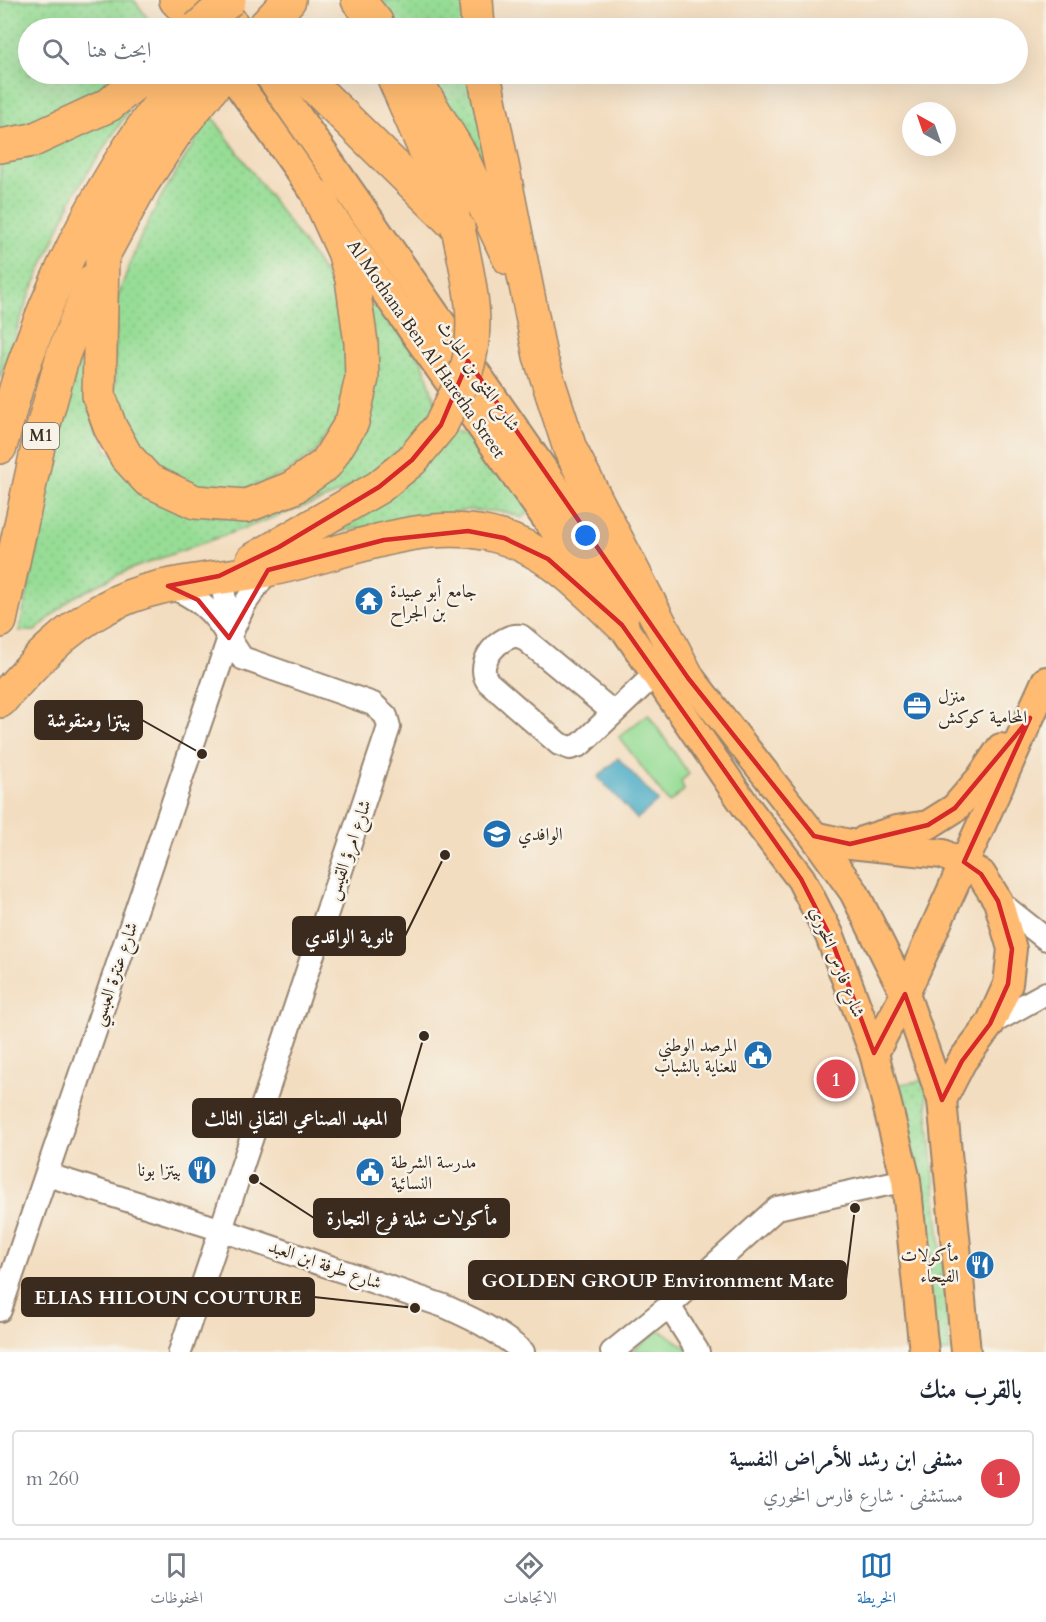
<!DOCTYPE html>
<html lang="ar">
<meta charset="utf-8">
<style>
:root{--surface:#fff;--page:#f2f2f3;--text:#1f2937;--muted:#747a83;--line:#e0e1e3;--accent:#1f6fb2}
body{margin:0;font-family:Cardo,Amiri,serif;background:var(--page);color:var(--text);direction:rtl}
.compass{position:absolute;left:902px;top:102px;width:54px;height:54px;border-radius:50%;background:var(--surface);box-shadow:0 6px 24px #0002;rotate:320deg}
.you{position:absolute;left:586px;top:536px;width:21px;height:21px;margin:-15px;border:4px solid #fff;border-radius:50%;background:#1a73e8;box-shadow:0 0 0 9px #1a73e833}
.badge{display:grid;place-items:center;width:39px;height:39px;border-radius:50%;background:var(--accent);color:#fff;font-size:20px;font-weight:700}
.pin{position:absolute;translate:-50% -50%;border:3px solid #fff;box-shadow:0 2px 6px #0006}
.list{margin:0;padding:0;list-style:none}
h2{display:flex;justify-content:space-between;align-items:center;height:78px;margin:0;padding:0 24px;font-size:26px}
h2 small{font-size:20px;font-weight:400;color:var(--muted)}
.list li{display:grid;grid-template-columns:39px 1fr auto;gap:18px;align-items:center;box-sizing:border-box;height:96px;margin:0 12px 12px;padding:0 12px;border:2px solid var(--line);border-radius:6px}
.list b{display:block;font-size:22px;white-space:nowrap}
.list p{margin:0;font-size:20px;white-space:nowrap;color:var(--muted)}
.list em{font-size:20px;font-style:normal;color:var(--muted)}
.icon{flex:none;width:33px;height:33px;fill:none;stroke:currentColor;stroke-width:2;stroke-linecap:round;stroke-linejoin:round}
.map{position:relative;flex:none;width:1046px;height:1352px;overflow:hidden;direction:ltr}
.search{position:absolute;background:var(--surface);box-shadow:0 6px 24px #0002;left:18px;right:18px;top:18px;height:66px;display:flex;align-items:center;gap:15px;box-sizing:border-box;padding:0 21px;border-radius:33px;color:var(--muted);font-size:22px}
.sheet{height:186px;background:var(--surface)}
nav{display:flex;justify-content:space-around;align-items:center;box-sizing:border-box;height:84px;border-top:2px solid var(--line);background:var(--surface);font-size:16px;color:var(--muted)}
nav a{display:grid;justify-items:center;gap:3px}
nav .on{color:var(--accent)}
.map>svg:first-child{display:block}
.grass{fill:url(#grass-dots);stroke:#69845a;stroke-width:1.5}
.park{fill:#97dd96;stroke:#69845a;stroke-width:1.5}
.water{fill:#46abc6;stroke:#406a72;stroke-width:1.5}
.lines{fill:none;stroke-linecap:round;stroke-linejoin:round}
.minor-casing{stroke:#97846f;stroke-width:26}
.major-casing{stroke:#97846f;stroke-width:32}
.highway-casing{stroke:#97846f;stroke-width:36}
.minor{stroke:#fff;stroke-width:22}
.major{stroke:#febb71;stroke-width:28}
.highway{stroke:#febb71;stroke-width:33}
.highway-bridge-casing{stroke:#97846f;stroke-width:36;stroke-linecap:butt}
.highway-bridge{stroke:#febb71;stroke-width:33}
.marked{fill:none;stroke:#d62828;stroke-width:4.5;stroke-linejoin:round}
.labels{text-anchor:middle;dominant-baseline:central;stroke-width:5;stroke-linejoin:round;paint-order:stroke}
.shield{fill:#f7f3e8;stroke:#73665b;stroke-width:1.5}
.shield-label{font-size:16px;font-weight:bold;fill:#3b2a1e}
.street-label{font-size:18px;fill:#3b2a1e;stroke:#f7f3e8}
.poi-label{font-size:18px;fill:#3b2a1e;stroke:#f7f3e8;text-anchor:start}
.leader{fill:none;stroke:#3b2a1e;stroke-width:2}
.callout-dot{fill:#3b2a1e;stroke:#f7f3e8;stroke-width:2}
.callout{fill:#3b2a1e;stroke:#3b2a1e;stroke-width:2}
.callout-label{font-size:20px;text-anchor:middle;font-weight:bold;fill:#fff}
</style>
<div class="map">
<svg width="1046" height="1352" viewBox="0 0 1046 1352">
<defs>
<pattern id="grass-dots" width="8" height="8" patternUnits="userSpaceOnUse" patternTransform="scale(1.5)"><rect width="8" height="8" fill="#97dd96"/><path d="M2 2h.1M6 6h.1" fill="none" stroke="#83be81" stroke-width="1.8" stroke-linecap="round"/></pattern>
</defs>
<rect width="100%" height="100%" fill="#f7f3e8"/>
<filter id="ink" filterUnits="userSpaceOnUse"><feTurbulence type="fractalNoise" baseFrequency=".0167" numOctaves="2"/><feDisplacementMap in="SourceGraphic" scale="12" xChannelSelector="R" yChannelSelector="G"/><feConvolveMatrix kernelMatrix="1 2 1 2 8 2 1 2 1" color-interpolation-filters="sRGB"/></filter>
<filter id="wash" filterUnits="userSpaceOnUse"><feTurbulence type="fractalNoise" baseFrequency=".008" numOctaves="4" result="noise"/><feDisplacementMap in="SourceGraphic" scale="24" xChannelSelector="R" yChannelSelector="G"/><feGaussianBlur stdDeviation="1.35" result="paint"/><feColorMatrix in="noise" values="0 0 0 0 0 0 0 0 0 0 0 0 0 0 0 0 0 1.4 0 .05"/><feComposite in="paint" operator="in"/></filter>
<g filter="url(#wash)">
<rect width="100%" height="100%" fill="#f3ddc0"/>
<!-- grass -->
<g class="grass">
<path d="M0 0H134L155 28H28V74H124L96 98 26 130 0 134Z"/>
<path d="M374 0H463L464 28H394Z"/>
<path d="M424 74H469L495 188Z"/>
<path d="M129 110 75 192 28 298 0 379V157Z"/>
<path d="M211 115 315 259 338 295 349 375 340 415 316 452 283 475 242 490 199 487 161 470 141 449 124 424 114 394 117 299 137 245 161 197Z"/>
<path d="M378 303 422 361 436 404 415 437 376 473 330 497 128 570 72 598 35 631H19L38 544 50 466 79 362 91 363 106 450 223 518 355 444 367 307Z"/>
<path d="M452 431 475 437 532 511 522 518 506 512 467 510 284 541Z"/>
<path d="M925 1080 950 1352H935L894 1085Z"/>
</g>
<!-- park -->
<g class="park">
<path d="M648 714 689 774 681 781 684 790 669 803 619 737Z"/>
<path d="M660 1330 694 1352H631Z"/>
</g>
<!-- water -->
<path class="water" d="M618 758 658 801 637 819 598 777Z"/>
</g>
<g filter="url(#ink)">
<g class="lines">
<!-- minor casing -->
<g class="minor-casing">
<g id="minor">
<path d="M168 586C195 596 214 611 228 637"/>
<path d="M614 713 521 636C500 633 474 663 488 682L559 744 570 748 580 745 655 674"/>
<path d="M998 901 1046 939"/>
<path d="M990 1024 1046 993"/>
<path d="M48 1175 222 1230 444 1306C473 1319 499 1331 523 1352"/>
<path d="M669 1306 698 1352"/>
<path d="M0 1310 229 638 244 605 268 570"/>
<path d="M180 1352 389 727 386 716 373 704 242 658 229 638 224 594 219 576"/>
<path d="M612 1352 669 1306 777 1208 906 1180"/>
</g>
</g>
<!-- major casing -->
<g class="major-casing">
<g id="major">
<path d="M217 0 237 28"/>
<path d="M231 74 622 625 747 808 801 879 830 936 874 1053 906 1180 924 1352"/>
<path d="M268 74 637 605"/>
<path d="M676 660 814 836 854 892 905 994 942 1100 966 1352"/>
<path d="M814 836 850 844 943 854 981 874 998 901 1012 949 1008 984 990 1024 962 1061 942 1100"/>
<path d="M865 840 896 830 928 825 955 808 980 779 1001 748"/>
<path d="M874 1053 905 994 1046 681"/>
</g>
</g>
<!-- highway casing -->
<g class="highway-casing">
<g id="highway">
<path d="M176 0 186 10"/>
<path d="M358 0 376 22 378 28"/>
<path d="M476 0 478 28"/>
<path d="M263 28 289 0"/>
<path d="M223 74 176 132 141 185 102 257 99 396 110 427 126 456 148 480 195 502 246 506 292 488 326 464 352 422 362 378 361 343 352 279 344 252 319 197"/>
<path d="M301 74 458 228"/>
<path d="M412 74 461 156 509 258"/>
<path d="M484 74 540 356 570 449 688 678"/>
<path d="M394 78 453 215"/>
<path d="M0 146 33 140 109 105 146 74"/>
<path d="M0 447C8 420 14 391 24 364 61 259 113 160 183 74"/>
<path d="M253 560 379 487 412 460 441 425"/>
<path d="M0 621 39 442 63 355 92 281"/>
<path d="M0 701C32 665 62 631 105 608 154 580 213 581 267 570 339 556 415 518 489 534 545 546 582 587 622 625"/>
</g>
</g>
<!-- minor -->
<use href="#minor" class="minor"/>
<!-- major -->
<use href="#major" class="major"/>
<!-- highway -->
<use href="#highway" class="highway"/>
<!-- highway-bridge casing -->
<g class="highway-bridge-casing">
<g id="highway-bridge">
<path d="M198 28 229 0"/>
<path d="M441 425C449 408 458 391 465 374 482 326 468 276 458 228"/>
</g>
</g>
<!-- highway-bridge -->
<use href="#highway-bridge" class="highway-bridge"/>
</g>
</g>
<!-- marked area -->
<path class="marked" d="M468 361 688 678 814 836 850 844 928 825 955 808 1030 718 964 862 981 874 998 901 1012 949 1008 984 990 1024 962 1061 942 1100 905 994 874 1053 830 936 801 879 622 625 548 559 504 538 468 531 384 540 268 570 229 638 198 600 168 586 219 576 279 547 379 487 412 460 441 425Z"/>
<!-- icons -->
<defs>
<g id="temple-disc" transform="scale(1.5)"><circle r="9.5" fill="#1f6fb2" stroke="#f7f3e8"/><path d="M0-6L5-2H3V0L6.5 2.5H4V6H1.5V3h-3V6H-4V2.5H-6.5L-3 0V-2H-5Z" fill="#fff"/></g>
<g id="office-disc" transform="scale(1.5)"><circle r="9.5" fill="#1f6fb2" stroke="#f7f3e8"/><path d="M-6-3h4V-5.5h4V-3h4V5H-6ZM-1-4.5V-3h2v-1.5ZM-6 0V1H6V0Z" fill="#fff"/></g>
<g id="school-disc" transform="scale(1.5)"><circle r="9.5" fill="#1f6fb2" stroke="#f7f3e8"/><path d="M0-5L7-2L0 1L-7-2ZM-4 1L0 2.5L4 1V4Q0 6-4 4Z" fill="#fff"/></g>
<g id="civic-disc" transform="scale(1.5)"><circle r="9.5" fill="#1f6fb2" stroke="#f7f3e8"/><path d="M-.6-6.5H3V-4.5H.6V-3L4-1V1h2V6H-6V1h2V-1L-.6-3ZM-1.2 2.5V6h2.4V2.5Z" fill="#fff"/></g>
<g id="restaurant-disc" transform="scale(1.5)"><circle r="9.5" fill="#1f6fb2" stroke="#f7f3e8"/><path d="M-5-6h1v4h1v-4h1v4h1v-4h1v5L-1.5 .5V6h-2V.5L-5-1ZM5-6V6H3V1.5H1.5Q1.5-4 5-6Z" fill="#fff"/></g>
</defs>
<g fill-rule="evenodd">
<use href="#temple-disc" x="369" y="601"/>
<use href="#office-disc" x="917" y="706"/>
<use href="#school-disc" x="497" y="834"/>
<use href="#civic-disc" x="758" y="1055"/>
<use href="#restaurant-disc" x="202" y="1170"/>
<use href="#civic-disc" x="370" y="1172"/>
<use href="#restaurant-disc" x="980" y="1265"/>
</g>
<g class="labels">
<!-- shield labels -->
<rect class="shield" x="23" y="423" width="36" height="26" rx="4.5"/>
<g class="shield-label">
<text x="41" y="436">M1</text>
</g>
<!-- street labels -->
<g class="street-label">
<text transform="translate(426 349) rotate(55)">Al Mothana Ben Al Haretha Street</text>
<text transform="translate(478 376) rotate(55)">شارع المثنى بن الحارث</text>
<text transform="translate(349 850) rotate(-71)">شارع امرؤ القيس</text>
<text transform="translate(837 962) rotate(68)">شارع فارس الخوري</text>
<text transform="translate(115 974) rotate(-71)">شارع عنترة العبسي</text>
<text transform="translate(325 1265) rotate(19)">شارع طرفة ابن العبد</text>
</g>
<!-- poi labels -->
<g class="poi-label">
<text x="390" y="591">جامع أبو عبيدة<tspan x="390" dy="21">بن الجراح</tspan></text>
<text x="938" y="696">منزل<tspan x="938" dy="21">المحامية كوكش</tspan></text>
<text x="518" y="834">الوافدي</text>
<text x="737" y="1045" text-anchor="end">المرصد الوطني<tspan x="737" dy="21">للعناية بالشباب</tspan></text>
<text x="391" y="1162">مدرسة الشرطة<tspan x="391" dy="21">النسائية</tspan></text>
<text x="181" y="1170" text-anchor="end">بيتزا بونا</text>
<text x="959" y="1255" text-anchor="end">مأكولات<tspan x="959" dy="21">الفيحاء</tspan></text>
</g>
</g>
<!-- callouts -->
<path class="leader" d="M202 754L142 720M445 855L405 936M424 1036L400 1118M254 1179L314 1218M855 1208L846 1280M415 1308L314 1297"/>
<g class="callout-dot">
<circle cx="202" cy="754" r="6"/>
<circle cx="445" cy="855" r="6"/>
<circle cx="424" cy="1036" r="6"/>
<circle cx="254" cy="1179" r="6"/>
<circle cx="855" cy="1208" r="6"/>
<circle cx="415" cy="1308" r="6"/>
</g>
<g class="callout">
<rect x="35" y="701" width="107" height="38" rx="6"/>
<rect x="293" y="917" width="112" height="38" rx="6"/>
<rect x="193" y="1099" width="207" height="38" rx="6"/>
<rect x="314" y="1199" width="195" height="38" rx="6"/>
<rect x="469" y="1261" width="377" height="38" rx="6"/>
<rect x="22" y="1278" width="292" height="38" rx="6"/>
</g>
<g class="callout-label">
<text x="89" y="727">بيتزا ومنقوشة</text>
<text x="349" y="943">ثانوية الواقدي</text>
<text x="296" y="1125">المعهد الصناعي التقاني الثالث</text>
<text x="412" y="1225">مأكولات شلة فرع التجارة</text>
<text x="658" y="1287">GOLDEN GROUP Environment Mate</text>
<text x="168" y="1304">ELIAS HILOUN COUTURE</text>
</g>
</svg>
<svg class="compass" viewBox="-18 -18 36 36"><path d="M0-13l5 13h-10z" fill="#e53935"/><path d="M0 13l5-13h-10z" fill="#747a83"/></svg>
<div class="you"></div>
<div class="pin badge" style="left:836px;top:1079px;background:#e0444e">1</div>
<div class="search"><svg class="icon" aria-label="search" viewBox="0 0 24 24"><circle cx="10" cy="10" r="6"/><path d="M15 15l6 6"/></svg>ابحث هنا</div>
</div>
<section class="sheet">
<h2>بالقرب منك<small></small></h2>
<ul class="list">
<li><span class="badge" style="background:#e0444e">1</span><div><b>مشفى ابن رشد للأمراض النفسية</b><p>مستشفى · شارع فارس الخوري</p></div><em>260 m</em></li>
</ul>
</section>
<nav>
<a class="on"><svg class="icon" aria-label="map" viewBox="0 0 24 24"><path d="M3 6l6-2 6 2 6-2v14l-6 2-6-2-6 2zM9 4v14M15 6v14"/></svg>الخريطة</a>
<a><svg class="icon" aria-label="directions" viewBox="0 0 24 24"><path d="M12 3l9 9-9 9-9-9zM9 14v-3h6M13 9l2 2-2 2"/></svg>الاتجاهات</a>
<a><svg class="icon" aria-label="saved" viewBox="0 0 24 24"><path d="M7 4h10v16l-5-4-5 4z"/></svg>المحفوظات</a>
</nav>
